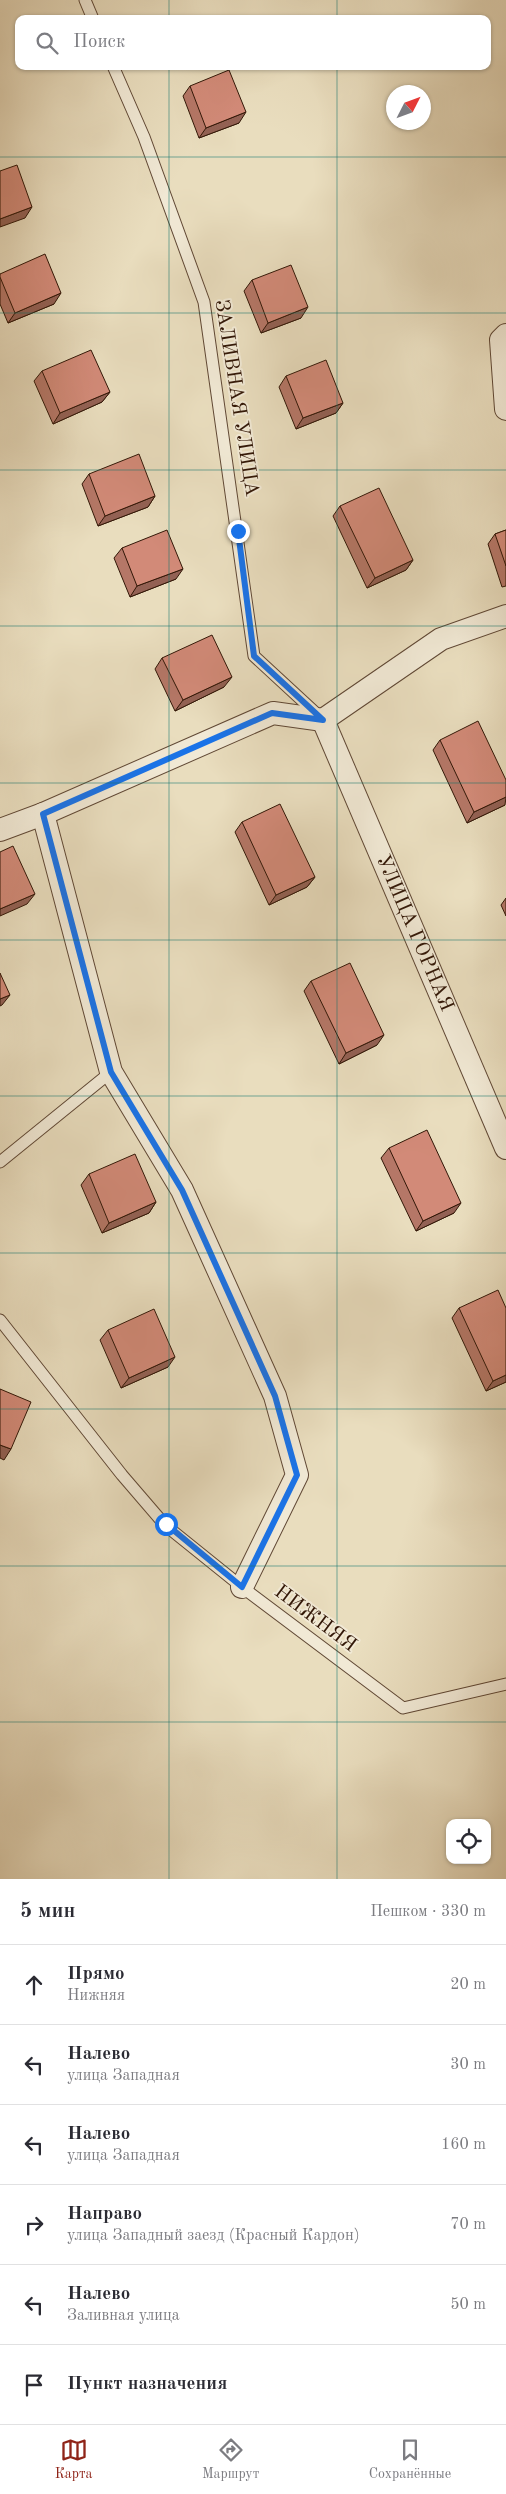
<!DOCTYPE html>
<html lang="ru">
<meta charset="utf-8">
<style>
:root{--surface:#fff;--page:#f2f2f3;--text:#2b2b33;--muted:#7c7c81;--line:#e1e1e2;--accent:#8f2418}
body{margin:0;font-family:"Old Standard TT",serif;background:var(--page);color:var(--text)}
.controls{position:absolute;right:15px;bottom:15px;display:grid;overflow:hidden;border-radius:10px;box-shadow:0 1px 4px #0004}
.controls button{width:45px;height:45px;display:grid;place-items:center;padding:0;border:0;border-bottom:1px solid var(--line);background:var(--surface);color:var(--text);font:25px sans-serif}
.compass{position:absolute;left:386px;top:85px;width:45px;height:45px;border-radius:50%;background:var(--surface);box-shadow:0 1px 4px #0004;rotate:48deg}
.stop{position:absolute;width:15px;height:15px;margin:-11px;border:4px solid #1a73e8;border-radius:50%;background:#fff}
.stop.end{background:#1a73e8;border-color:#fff;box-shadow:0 1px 5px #0008}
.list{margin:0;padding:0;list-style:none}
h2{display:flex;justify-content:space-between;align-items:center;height:65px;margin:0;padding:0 20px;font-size:21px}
h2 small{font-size:16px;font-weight:400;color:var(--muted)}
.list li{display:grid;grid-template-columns:32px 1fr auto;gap:15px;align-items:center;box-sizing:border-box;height:80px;padding:0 20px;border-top:1px solid var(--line)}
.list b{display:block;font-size:19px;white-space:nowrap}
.list p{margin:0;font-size:16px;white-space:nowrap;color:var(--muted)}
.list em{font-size:16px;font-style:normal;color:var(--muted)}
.icon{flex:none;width:28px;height:28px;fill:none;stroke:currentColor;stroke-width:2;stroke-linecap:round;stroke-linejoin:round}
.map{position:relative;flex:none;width:506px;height:1879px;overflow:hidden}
.search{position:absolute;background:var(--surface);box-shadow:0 1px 4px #0004;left:15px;right:15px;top:15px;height:55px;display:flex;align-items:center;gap:12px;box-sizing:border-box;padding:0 18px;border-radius:10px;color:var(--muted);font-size:19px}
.sheet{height:545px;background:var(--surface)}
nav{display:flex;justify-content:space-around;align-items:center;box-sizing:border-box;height:70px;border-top:1px solid var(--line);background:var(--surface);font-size:14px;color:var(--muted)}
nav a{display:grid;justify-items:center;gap:2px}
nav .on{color:var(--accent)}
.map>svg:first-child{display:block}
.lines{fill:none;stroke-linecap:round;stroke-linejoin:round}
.lane-casing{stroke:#604835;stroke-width:13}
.street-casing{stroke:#604835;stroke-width:24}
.lane{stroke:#f1e9d5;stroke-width:11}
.street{stroke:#f1e9d5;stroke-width:22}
.wall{fill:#b57767;stroke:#321707}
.shaded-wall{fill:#936154;stroke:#321707}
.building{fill:#d28a78;stroke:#321707}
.route{stroke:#1a73e8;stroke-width:6}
.grid{fill:none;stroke:#0f766e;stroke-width:1;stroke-opacity:0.55}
.labels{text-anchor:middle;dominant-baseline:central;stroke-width:4;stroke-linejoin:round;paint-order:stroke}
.street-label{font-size:20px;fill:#321707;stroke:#f1e9d5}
</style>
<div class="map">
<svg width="506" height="1879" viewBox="0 0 506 1879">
<rect width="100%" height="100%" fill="#e9ddbe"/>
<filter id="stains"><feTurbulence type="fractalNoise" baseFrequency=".004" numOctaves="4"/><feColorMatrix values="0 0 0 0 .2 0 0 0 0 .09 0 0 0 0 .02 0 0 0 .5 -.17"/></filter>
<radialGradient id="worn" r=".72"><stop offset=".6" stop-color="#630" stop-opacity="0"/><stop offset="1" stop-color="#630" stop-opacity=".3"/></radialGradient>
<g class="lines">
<!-- lane casing -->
<g class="lane-casing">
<g id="lane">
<path d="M85 0 93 19"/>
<path d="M113 66 144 137 204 302 254 656 319 716"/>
<path d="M0 1162 111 1072"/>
<path d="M0 1320 122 1475 165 1525 242 1587 403 1708 506 1684"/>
</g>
</g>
<!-- street casing -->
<g class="street-casing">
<g id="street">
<path d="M506 335 501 340 506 409"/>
<path id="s1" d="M323 720 506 1148"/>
<path d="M323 720 441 639 506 616"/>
<path d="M43 814 111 1072 182 1190 275 1396 297 1475 242 1587"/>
<path d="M0 830 43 814 273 713 323 720"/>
</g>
</g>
<!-- lane -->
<use href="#lane" class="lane"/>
<!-- street -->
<use href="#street" class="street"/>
</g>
<!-- wall -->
<g class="wall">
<path d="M190 86 239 123 199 138 183 96Z"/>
<path d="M0 274 54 304 8 323 0 304Z"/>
<path d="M252 280 301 318 261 333 244 291Z"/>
<path d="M42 371 110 392 102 402 53 424 34 381Z"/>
<path d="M286 376 343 403 336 413 296 429 279 387Z"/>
<path d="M89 474 155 496 148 507 98 526 82 484Z"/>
<path d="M340 506 413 560 406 570 367 588 333 516Z"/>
<path d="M506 530V586L502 587 488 544 495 534Z"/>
<path d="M122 548 176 579 130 597 114 558Z"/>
<path d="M162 658 224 687 175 711 155 669Z"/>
<path d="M440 740 505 805 467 823 433 750Z"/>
<path d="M242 822 315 877 307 887 269 905 235 832Z"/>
<path d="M506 898V916L501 905Z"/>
<path d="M311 981 377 1045 339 1064 304 991Z"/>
<path d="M389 1148 454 1213 416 1231 381 1158Z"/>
<path d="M89 1174 156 1202 149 1213 102 1233 81 1185Z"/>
<path d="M459 1308H506V1382L486 1391 452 1318Z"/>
<path d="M108 1330 168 1367 121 1388 100 1340Z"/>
</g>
<!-- shaded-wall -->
<g class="shaded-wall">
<path d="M246 112 239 123 199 138 206 128Z"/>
<path d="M32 207 25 218 0 227V219Z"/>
<path d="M61 293 54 304 8 323 15 313Z"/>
<path d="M308 307 301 318 261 333 268 323Z"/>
<path d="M110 392 102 402 53 424 60 413Z"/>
<path d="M343 403 336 413 296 429 303 418Z"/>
<path d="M155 496 148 507 98 526 105 516Z"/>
<path d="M413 560 406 570 367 588 375 578Z"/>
<path d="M183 569 176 579 130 597 137 586Z"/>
<path d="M232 677 224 687 175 711 183 700Z"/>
<path d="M506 797 505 805 467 823 474 812Z"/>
<path d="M315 877 307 887 269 905 276 895Z"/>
<path d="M35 894 27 904 0 916V909Z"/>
<path d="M10 995 2 1005 0 1006V999Z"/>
<path d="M384 1035 377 1045 339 1064 346 1053Z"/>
<path d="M156 1202 149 1213 102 1233 109 1223Z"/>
<path d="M461 1203 454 1213 416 1231 423 1221Z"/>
<path d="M175 1357 168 1367 121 1388 129 1378Z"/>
<path d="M506 1375V1382L486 1391 493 1381Z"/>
<path d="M0 1445 11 1449 4 1460 0 1458Z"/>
</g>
<!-- building -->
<g class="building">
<path d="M229 70 246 112 206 128 190 86Z"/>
<path d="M17 165 32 207 0 219V171Z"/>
<path d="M45 254 61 293 15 313 0 277V274Z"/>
<path d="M291 265 308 307 268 323 252 280Z"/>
<path d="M91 350 110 392 60 413 42 371Z"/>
<path d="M326 360 343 403 303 418 286 376Z"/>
<path d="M139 454 155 496 105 516 89 474Z"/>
<path d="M379 488 413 560 375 578 340 506Z"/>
<path d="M167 530 183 569 137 586 122 548Z"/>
<path d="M506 530V566L495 534Z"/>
<path d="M212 635 232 677 183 700 162 658Z"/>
<path d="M478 721 506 780V797L474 812 440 740Z"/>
<path d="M280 804 315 877 276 895 242 822Z"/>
<path d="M13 846 35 894 0 909V852Z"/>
<path d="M350 963 384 1035 346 1053 311 981Z"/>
<path d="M0 973 10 995 0 999Z"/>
<path d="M427 1130 461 1203 423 1221 389 1148Z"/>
<path d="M135 1154 156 1202 109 1223 89 1174Z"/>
<path d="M498 1290 506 1308V1375L493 1381 459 1308Z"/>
<path d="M154 1309 175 1357 129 1378 108 1330Z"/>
<path d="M0 1389 31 1402 11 1449 0 1445Z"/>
</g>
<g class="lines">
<!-- route -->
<path class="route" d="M166 1524 242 1587 297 1475 275 1396 182 1190 111 1072 43 814 272 713 323 720 254 656 238 531"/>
</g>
<!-- grid -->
<path class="grid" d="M169 0V19M337 0V19M169 66V1879M337 66V1879M0 157H506M0 313H506M0 470H506M0 626H506M0 783H506M0 940H506M0 1096H506M0 1253H506M0 1409H506M0 1566H506M0 1722H506"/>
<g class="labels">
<!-- street labels -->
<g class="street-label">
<text transform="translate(236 398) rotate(81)">ЗАЛИВНАЯ УЛИЦА</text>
<text stroke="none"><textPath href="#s1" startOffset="232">УЛИЦА ГОРНАЯ</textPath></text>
<text transform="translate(315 1619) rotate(37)">НИЖНЯЯ</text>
</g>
</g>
<rect width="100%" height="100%" filter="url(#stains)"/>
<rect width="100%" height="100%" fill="url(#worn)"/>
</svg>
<div class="controls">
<button><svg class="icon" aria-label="locate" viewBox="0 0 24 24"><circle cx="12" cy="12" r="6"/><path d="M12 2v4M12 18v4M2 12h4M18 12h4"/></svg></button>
</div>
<svg class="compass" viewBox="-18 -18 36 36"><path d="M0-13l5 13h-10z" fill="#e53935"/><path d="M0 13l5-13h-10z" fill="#7c7c81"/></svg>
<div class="stop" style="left:166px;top:1524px"></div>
<div class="stop end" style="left:238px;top:531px"></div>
<div class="search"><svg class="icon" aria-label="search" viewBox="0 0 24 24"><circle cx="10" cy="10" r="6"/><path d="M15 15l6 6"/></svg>Поиск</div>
</div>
<section class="sheet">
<h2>5 мин<small>Пешком · 330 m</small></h2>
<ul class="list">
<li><svg class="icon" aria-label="ahead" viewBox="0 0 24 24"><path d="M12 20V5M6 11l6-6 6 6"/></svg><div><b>Прямо</b><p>Нижняя</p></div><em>20 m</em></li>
<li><svg class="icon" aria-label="left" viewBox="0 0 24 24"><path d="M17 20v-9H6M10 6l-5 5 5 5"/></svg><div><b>Налево</b><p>улица Западная</p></div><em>30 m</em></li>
<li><svg class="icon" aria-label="left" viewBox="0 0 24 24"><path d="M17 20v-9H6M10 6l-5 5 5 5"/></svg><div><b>Налево</b><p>улица Западная</p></div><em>160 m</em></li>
<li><svg class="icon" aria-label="right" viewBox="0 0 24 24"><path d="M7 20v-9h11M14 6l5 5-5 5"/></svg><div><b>Направо</b><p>улица Западный заезд (Красный Кардон)</p></div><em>70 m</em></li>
<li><svg class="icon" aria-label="left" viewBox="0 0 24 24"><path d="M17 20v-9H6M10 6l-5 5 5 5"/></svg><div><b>Налево</b><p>Заливная улица</p></div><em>50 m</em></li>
<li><svg class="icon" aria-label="arrive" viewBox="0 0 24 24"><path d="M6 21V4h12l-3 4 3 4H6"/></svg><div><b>Пункт назначения</b></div></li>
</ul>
</section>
<nav>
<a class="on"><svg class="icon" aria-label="map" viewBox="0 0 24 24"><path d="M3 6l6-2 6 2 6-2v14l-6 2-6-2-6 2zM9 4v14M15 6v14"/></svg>Карта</a>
<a><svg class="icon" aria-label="directions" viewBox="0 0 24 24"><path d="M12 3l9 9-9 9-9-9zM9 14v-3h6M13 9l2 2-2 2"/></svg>Маршрут</a>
<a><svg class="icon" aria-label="saved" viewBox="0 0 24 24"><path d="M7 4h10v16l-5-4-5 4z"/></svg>Сохранённые</a>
</nav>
